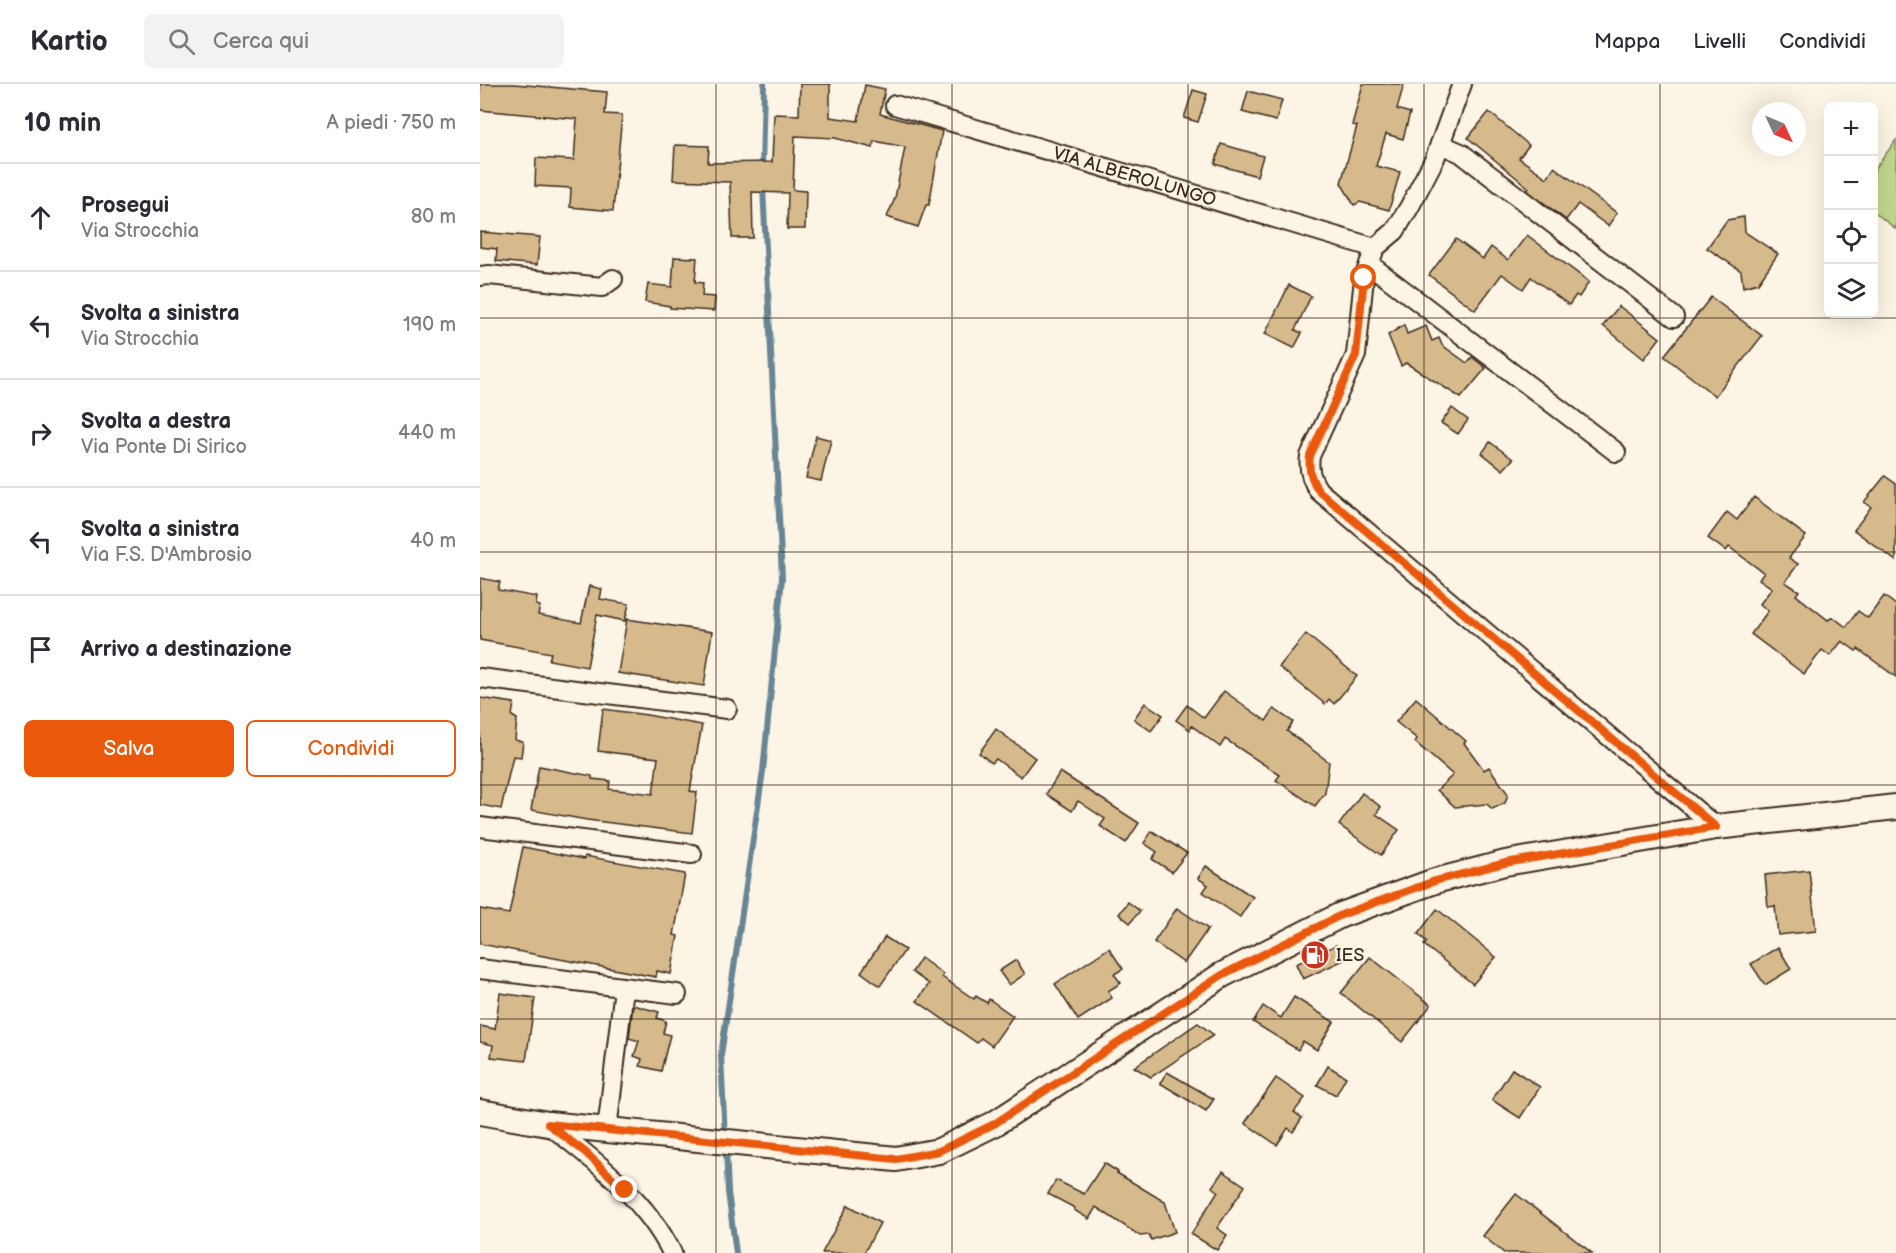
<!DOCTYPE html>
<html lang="it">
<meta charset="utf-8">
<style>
:root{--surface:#fff;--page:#f2f2f3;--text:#2b2b33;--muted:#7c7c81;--line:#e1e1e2;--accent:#ea580c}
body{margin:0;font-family:"Balsamiq Sans",sans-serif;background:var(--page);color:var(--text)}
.controls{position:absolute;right:18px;top:18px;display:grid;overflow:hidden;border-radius:9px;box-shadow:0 6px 24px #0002}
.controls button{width:54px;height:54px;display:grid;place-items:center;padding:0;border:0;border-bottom:2px solid var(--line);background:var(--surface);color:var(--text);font:30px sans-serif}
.compass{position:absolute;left:1272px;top:18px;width:54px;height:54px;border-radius:50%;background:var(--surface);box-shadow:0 6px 24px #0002;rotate:134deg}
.stop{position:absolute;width:18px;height:18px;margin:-14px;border:4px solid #ea580c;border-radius:50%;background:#fff}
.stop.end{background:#ea580c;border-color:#fff;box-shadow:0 2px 6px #0008}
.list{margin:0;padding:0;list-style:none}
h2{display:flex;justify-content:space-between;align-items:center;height:78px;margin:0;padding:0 24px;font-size:26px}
h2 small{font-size:20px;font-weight:400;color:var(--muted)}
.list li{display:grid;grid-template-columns:39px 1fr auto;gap:18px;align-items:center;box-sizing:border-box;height:108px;padding:0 24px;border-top:2px solid var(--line)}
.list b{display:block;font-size:22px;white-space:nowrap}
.list p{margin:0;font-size:20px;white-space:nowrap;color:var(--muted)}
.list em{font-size:20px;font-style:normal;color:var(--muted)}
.actions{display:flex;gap:12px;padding:18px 24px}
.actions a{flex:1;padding:14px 0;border:2px solid var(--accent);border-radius:9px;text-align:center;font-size:21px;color:var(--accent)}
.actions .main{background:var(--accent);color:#fff}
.icon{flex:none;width:33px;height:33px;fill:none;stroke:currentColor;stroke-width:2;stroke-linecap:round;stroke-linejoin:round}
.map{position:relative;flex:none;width:1416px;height:1169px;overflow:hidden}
header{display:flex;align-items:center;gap:36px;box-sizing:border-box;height:84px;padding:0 30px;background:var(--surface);border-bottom:2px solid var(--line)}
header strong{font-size:28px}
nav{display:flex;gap:33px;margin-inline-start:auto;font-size:21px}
.search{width:420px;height:54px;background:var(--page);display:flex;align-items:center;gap:15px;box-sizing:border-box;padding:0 21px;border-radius:9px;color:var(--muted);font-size:22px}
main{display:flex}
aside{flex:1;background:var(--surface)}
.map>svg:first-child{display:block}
.green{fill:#c2d78d;stroke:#7e8056;stroke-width:1.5}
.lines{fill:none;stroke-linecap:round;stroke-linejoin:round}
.stream{stroke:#678595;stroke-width:6}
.building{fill:#d7ba8c;stroke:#3b2a1e;stroke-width:1.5}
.street-casing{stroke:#3b2a1e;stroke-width:22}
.secondary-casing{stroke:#3b2a1e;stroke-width:28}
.street{stroke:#fcf5e5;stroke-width:18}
.secondary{stroke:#fcf5e5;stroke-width:24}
.route{stroke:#ea580c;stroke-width:8}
.grid{fill:none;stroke:#3b2a1e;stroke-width:1.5;stroke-opacity:0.55}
.labels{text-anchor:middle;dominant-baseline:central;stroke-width:4.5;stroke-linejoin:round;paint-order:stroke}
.street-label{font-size:18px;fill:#3b2a1e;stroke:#fcf5e5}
.poi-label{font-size:18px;fill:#3b2a1e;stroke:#fcf5e5;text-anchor:start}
</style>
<header>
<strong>Kartio</strong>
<div class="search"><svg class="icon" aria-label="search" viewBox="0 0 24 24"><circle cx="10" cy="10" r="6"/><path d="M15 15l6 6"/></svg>Cerca qui</div>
<nav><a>Mappa</a><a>Livelli</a><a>Condividi</a></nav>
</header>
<main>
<aside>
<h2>10 min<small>A piedi · 750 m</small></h2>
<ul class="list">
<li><svg class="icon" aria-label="ahead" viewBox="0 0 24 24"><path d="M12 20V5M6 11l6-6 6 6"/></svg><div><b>Prosegui</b><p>Via Strocchia</p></div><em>80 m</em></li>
<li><svg class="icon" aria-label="left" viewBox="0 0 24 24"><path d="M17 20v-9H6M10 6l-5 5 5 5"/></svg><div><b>Svolta a sinistra</b><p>Via Strocchia</p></div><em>190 m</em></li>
<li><svg class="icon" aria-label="right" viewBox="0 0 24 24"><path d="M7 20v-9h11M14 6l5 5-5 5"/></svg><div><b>Svolta a destra</b><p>Via Ponte Di Sirico</p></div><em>440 m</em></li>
<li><svg class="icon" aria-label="left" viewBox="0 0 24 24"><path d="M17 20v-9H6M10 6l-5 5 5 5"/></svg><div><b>Svolta a sinistra</b><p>Via F.S. D'Ambrosio</p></div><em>40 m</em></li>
<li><svg class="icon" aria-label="arrive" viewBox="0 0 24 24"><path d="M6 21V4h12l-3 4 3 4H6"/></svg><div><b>Arrivo a destinazione</b></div></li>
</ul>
<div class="actions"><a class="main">Salva</a><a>Condividi</a></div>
</aside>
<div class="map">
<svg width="1416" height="1169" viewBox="0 0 1416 1169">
<rect width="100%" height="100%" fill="#fcf5e5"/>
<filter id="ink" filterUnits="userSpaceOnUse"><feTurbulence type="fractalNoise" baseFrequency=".0167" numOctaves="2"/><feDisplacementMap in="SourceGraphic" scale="12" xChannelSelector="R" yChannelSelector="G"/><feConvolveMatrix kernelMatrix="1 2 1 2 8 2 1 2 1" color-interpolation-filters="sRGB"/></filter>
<g filter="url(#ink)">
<!-- green -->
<path class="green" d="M1416 56V145L1394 128V86Z"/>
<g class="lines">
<!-- stream -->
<g class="stream">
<path d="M282 86 284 0"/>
<path d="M245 1054 241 971 283 687 302 494 283 103"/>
<path d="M246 1064 248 1108 256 1169"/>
</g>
</g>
<!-- building -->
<g class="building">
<path d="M0 0H34L127 8 125 30 142 31 133 127 90 123 91 104 55 102 56 74 94 76 97 35 0 26Z"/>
<path d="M320 0H350V33L378 37 385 1 405 5 400 30 462 47 449 121H446L438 143 407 133 415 114 425 63 394 57 393 64 355 54 315 52 313 106 326 107 325 145H307L308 109 272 108 273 154H252L250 98 193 96 195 61 229 62 228 79 292 78 294 30 319 31Z"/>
<path d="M883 0H924L917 25 930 29 923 55 906 50 896 82 920 88 909 126 880 118 874 121 861 99 877 42 872 41Z"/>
<path d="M713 6 727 10 718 38 704 34Z"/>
<path d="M768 7 802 16 796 37 762 28Z"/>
<path d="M1009 28 1049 61 1039 74 1067 94 1074 83 1137 129 1128 142 1098 120 1086 136 1047 106 1049 104 988 54Z"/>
<path d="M741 60 783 72 777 92 735 80Z"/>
<path d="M1264 133 1265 148 1298 170 1278 199 1263 203 1261 187 1227 164 1247 136Z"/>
<path d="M0 148 60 153 57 181 16 177 17 165 0 163Z"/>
<path d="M1047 151 1109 198 1099 213 1096 211 1089 221 1051 193 1043 205 1022 190 995 226 949 191 976 155 1003 175 1011 163 1028 176Z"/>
<path d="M194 173 217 174 215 198 223 199 222 212 235 213 234 227 190 224V222L165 218 168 200 192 203Z"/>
<path d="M809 201 831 212 815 246 822 249 814 264 785 250Z"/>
<path d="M1231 213 1282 252 1235 312 1184 272Z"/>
<path d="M1139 222 1180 254 1164 275 1123 242Z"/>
<path d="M924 241 927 250 946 242 952 257 959 254 962 261 987 279 992 273 1006 284 981 314 926 279 921 282 908 251Z"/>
<path d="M972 324 988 336 978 350 961 339Z"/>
<path d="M336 352 351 356 341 397 326 394Z"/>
<path d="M1010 358 1033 375 1023 386 1002 369Z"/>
<path d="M1405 392 1416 400V477L1374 446 1391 423 1384 418Z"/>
<path d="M1274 413 1326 452 1309 474 1318 480 1305 498 1319 507 1316 511 1348 536 1353 533 1366 543 1378 527 1388 534 1404 512 1416 521V593L1378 565 1376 567 1362 557 1350 572 1342 566 1324 590 1271 550 1288 527 1280 520 1292 504 1279 495 1284 489 1249 463 1246 467 1228 454 1247 428 1257 436Z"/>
<path d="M0 494 20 498 18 506 57 513 56 521 60 522 58 531 101 539 109 502 122 505 120 515 149 520 145 537 117 531 107 583 69 576 71 569 0 556Z"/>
<path d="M147 535 232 548 224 602 138 589Z"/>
<path d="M826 550 877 592 854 620 849 615 845 620 799 583Z"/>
<path d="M744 607 786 637 794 625 813 638 807 647 849 678 845 709 835 722 796 696 800 691 745 655 740 663 712 642 710 646 696 636 707 621 724 634Z"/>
<path d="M0 614 34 619 32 632 37 635 35 656 43 658 41 673 33 672 21 725 0 721Z"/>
<path d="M936 614 986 657 984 659 1004 686 1009 683 1028 710 1025 719 1012 725 1007 720 975 723 957 706 973 691 935 658 937 655 916 638Z"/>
<path d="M665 619 683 631 671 647 654 635Z"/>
<path d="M123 625 167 631 222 641 210 707 217 708 212 749 107 736 51 726 59 682 112 692V695L130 697 129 705 173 710 178 674 118 667Z"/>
<path d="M516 645 555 674 541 693 516 675 512 679 499 669Z"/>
<path d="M580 688 659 739 646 759 620 742 625 735 598 717 592 727 566 710Z"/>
<path d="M882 709 901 723 896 730 919 746 901 771 859 741Z"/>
<path d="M672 747 707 769 692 788 672 775 677 768 664 759Z"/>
<path d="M43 763 104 775 105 772 205 790 194 851 198 852 191 890 177 887 176 893 0 860V825L29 830Z"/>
<path d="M726 782 773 813 760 833 723 808 728 801 718 794Z"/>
<path d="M1329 786 1336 847 1298 851 1295 822 1288 823 1285 791Z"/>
<path d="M648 818 660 827 650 839 639 830Z"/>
<path d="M697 824 728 845 704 879 674 858Z"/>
<path d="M957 825 1016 873 993 900 944 861 947 858 938 850Z"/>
<path d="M405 853 425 866 400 902 381 888Z"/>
<path d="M856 861 864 876 823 895 816 880Z"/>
<path d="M1298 863 1311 885 1285 901 1271 880Z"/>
<path d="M629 864 643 885 634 890 641 899 628 907 632 914 598 936 575 900Z"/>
<path d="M890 873 951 921 922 958 861 909Z"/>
<path d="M441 874 463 890 462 893 494 915 496 912 507 919 509 915 533 932 512 962 501 954 497 959 437 917 449 900 432 888Z"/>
<path d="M536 876 545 890 529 901 519 887Z"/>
<path d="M20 909 55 914 46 977 11 973 13 961 0 958V942L15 945Z"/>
<path d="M814 913 854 938 837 966 823 957 818 966 773 938 783 922 801 934Z"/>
<path d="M153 921 179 928 177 934 186 937 183 949 190 951 181 987 160 982 162 975 154 972 159 957 149 954Z"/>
<path d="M718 939 734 951 671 993 654 983Z"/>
<path d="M848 982 866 993 856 1011 837 1001Z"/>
<path d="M1032 985 1060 1003 1040 1034 1012 1016Z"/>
<path d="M687 988 734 1015 726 1027 680 999Z"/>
<path d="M796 994 825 1014 814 1028 822 1034 813 1048 808 1044 797 1061 765 1039Z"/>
<path d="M624 1079 638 1088 637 1089 685 1118 695 1148 671 1156 669 1151 660 1152 616 1123 609 1135 594 1126 595 1124 568 1110 576 1096 604 1110Z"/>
<path d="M743 1087 765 1102 737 1144 747 1151 737 1166 711 1150 738 1107 732 1103Z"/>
<path d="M1036 1110 1112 1169H1024L1003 1152Z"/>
<path d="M368 1121 400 1139 384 1169H342Z"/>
</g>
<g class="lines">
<!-- street casing -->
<g class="street-casing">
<g id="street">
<path d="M982 0 955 74 930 122 915 147 895 164 884 194 876 271 830 372C828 386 831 396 839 407L1236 743"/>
<path id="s1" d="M415 21 895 164"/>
<path d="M960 60 981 69 1194 233"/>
<path d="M889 180 1136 368"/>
<path d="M0 192 9 191 122 203 133 195"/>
<path d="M0 594 247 625"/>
<path d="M0 743 212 770"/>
<path d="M0 885 197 910"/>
<path d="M68 1040C114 1076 166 1115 192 1169"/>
<path d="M127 1046 144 904"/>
</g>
</g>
<!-- secondary casing -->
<g class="secondary-casing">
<path id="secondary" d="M0 1028 68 1040 416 1075 459 1067 514 1040 742 891 861 831 955 797 1025 779 1236 743 1416 723"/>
</g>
<!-- street -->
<use href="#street" class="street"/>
<!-- secondary -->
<use href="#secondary" class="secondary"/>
</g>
</g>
<g class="lines" filter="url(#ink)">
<!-- route -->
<path class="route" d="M145 1106 105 1068 68 1040 416 1075 459 1067 514 1040 742 891 861 831 955 797 1025 779 1236 743 839 407C831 396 828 386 830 372L876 271 884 194"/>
</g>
<!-- grid -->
<path class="grid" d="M236 0V1169M472 0V1169M708 0V1169M944 0V1169M1180 0V1169M0 234H1416M0 468H1416M0 701H1416M0 935H1416"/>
<!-- icons -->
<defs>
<g id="fuel-disc" transform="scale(1.5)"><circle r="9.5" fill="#c8321e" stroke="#fcf5e5"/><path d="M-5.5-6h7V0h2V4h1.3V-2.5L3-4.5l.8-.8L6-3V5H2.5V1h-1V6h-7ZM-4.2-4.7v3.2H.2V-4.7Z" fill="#fff"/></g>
</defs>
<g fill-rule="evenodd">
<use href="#fuel-disc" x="835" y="871"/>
</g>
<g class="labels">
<!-- street labels -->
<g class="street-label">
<text stroke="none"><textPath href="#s1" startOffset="250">VIA ALBEROLUNGO</textPath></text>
</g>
<!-- poi labels -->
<g class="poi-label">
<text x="856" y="871">IES</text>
</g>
</g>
</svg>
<div class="controls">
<button>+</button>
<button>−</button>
<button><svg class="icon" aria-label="locate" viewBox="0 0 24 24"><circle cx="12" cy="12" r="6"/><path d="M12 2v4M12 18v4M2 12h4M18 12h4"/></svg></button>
<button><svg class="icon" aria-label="layers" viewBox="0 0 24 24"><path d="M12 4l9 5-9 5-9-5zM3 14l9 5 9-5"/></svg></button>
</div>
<svg class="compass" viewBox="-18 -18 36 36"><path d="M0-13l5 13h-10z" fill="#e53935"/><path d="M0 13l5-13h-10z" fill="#7c7c81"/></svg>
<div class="stop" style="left:884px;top:194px"></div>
<div class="stop end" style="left:145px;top:1106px"></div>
</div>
</main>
